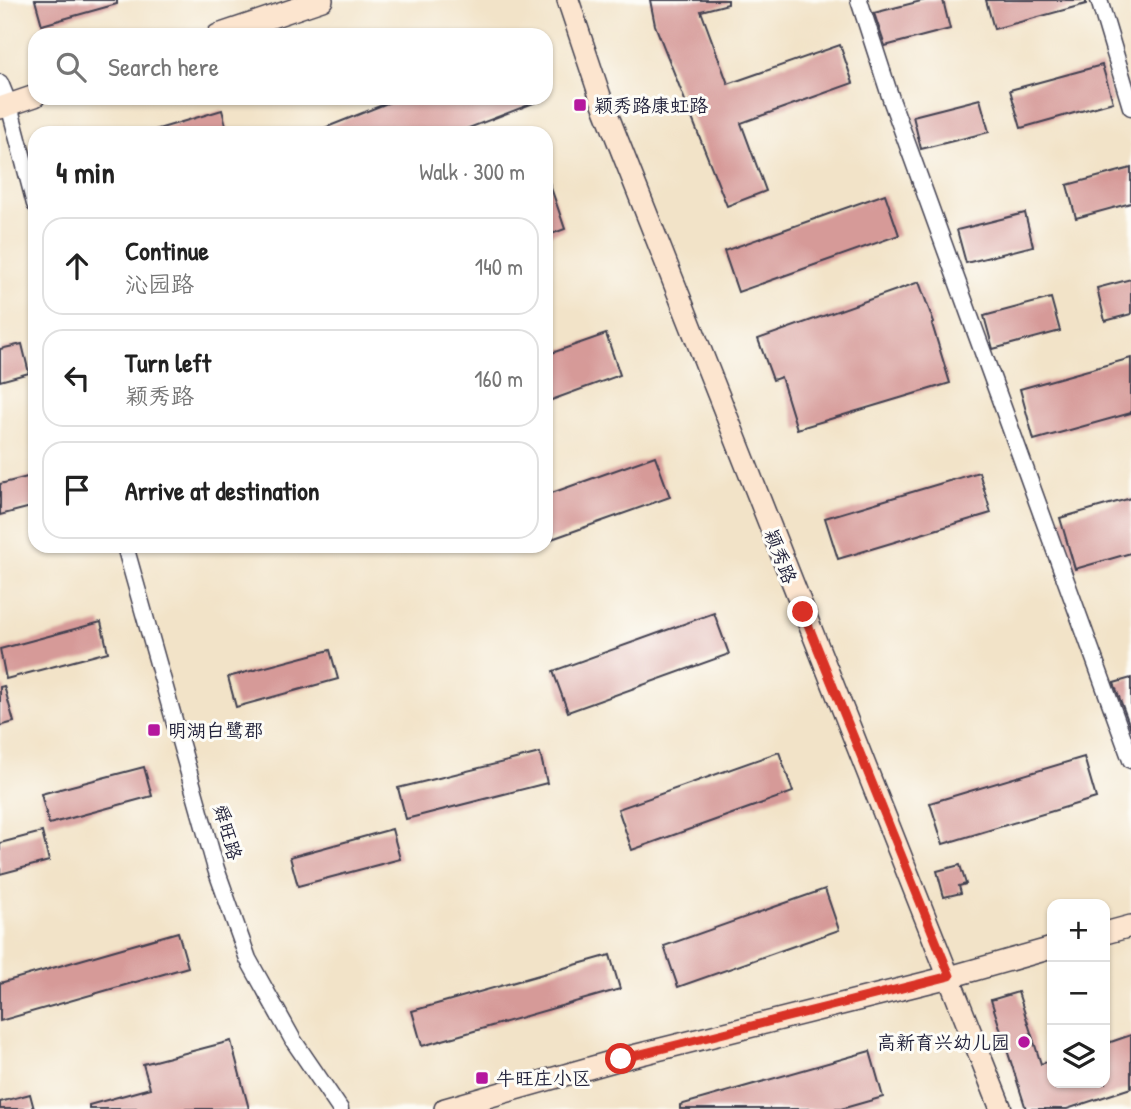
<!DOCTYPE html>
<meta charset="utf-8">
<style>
:root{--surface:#fff;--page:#f2f2f2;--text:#222;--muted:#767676;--line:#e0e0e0}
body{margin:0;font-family:"Patrick Hand","LXGW WenKai TC",sans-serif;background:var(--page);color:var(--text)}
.controls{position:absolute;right:21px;bottom:21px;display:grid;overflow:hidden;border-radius:14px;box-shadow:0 2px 5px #0004}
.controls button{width:63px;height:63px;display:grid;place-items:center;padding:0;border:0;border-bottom:2px solid var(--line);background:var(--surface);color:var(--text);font:35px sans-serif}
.stop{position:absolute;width:21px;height:21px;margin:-16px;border:5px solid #d93025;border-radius:50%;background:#fff}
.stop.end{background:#d93025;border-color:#fff;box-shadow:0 2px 7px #0008}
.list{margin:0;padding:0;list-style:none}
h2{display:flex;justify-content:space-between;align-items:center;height:91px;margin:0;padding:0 28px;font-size:30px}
h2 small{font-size:23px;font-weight:400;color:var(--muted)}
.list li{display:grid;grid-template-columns:46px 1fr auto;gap:21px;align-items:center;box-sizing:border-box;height:98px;margin:0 14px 14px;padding:0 14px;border:2px solid var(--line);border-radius:21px}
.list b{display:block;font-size:26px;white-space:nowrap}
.list p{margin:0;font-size:23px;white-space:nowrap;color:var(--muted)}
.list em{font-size:23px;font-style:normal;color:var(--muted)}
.icon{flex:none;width:38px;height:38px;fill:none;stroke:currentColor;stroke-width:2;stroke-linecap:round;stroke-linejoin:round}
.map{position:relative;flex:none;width:1131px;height:1109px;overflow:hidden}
.search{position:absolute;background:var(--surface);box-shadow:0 2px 5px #0004;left:28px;top:28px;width:525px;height:77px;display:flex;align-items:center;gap:18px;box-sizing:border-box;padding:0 24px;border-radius:21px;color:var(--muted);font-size:26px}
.panel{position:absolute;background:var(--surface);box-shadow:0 2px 5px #0004;left:28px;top:126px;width:525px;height:427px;border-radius:21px}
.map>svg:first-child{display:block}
.building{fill:#d69a98}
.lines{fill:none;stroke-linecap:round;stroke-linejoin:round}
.street-casing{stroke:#413f50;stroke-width:19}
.secondary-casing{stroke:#413f50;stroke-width:24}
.street{stroke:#fff;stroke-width:16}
.secondary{stroke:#fce5cf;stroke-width:21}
.route{stroke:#d93025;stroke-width:9}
.poi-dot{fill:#b5179e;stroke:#fdfcf7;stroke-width:2.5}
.labels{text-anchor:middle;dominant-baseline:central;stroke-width:6;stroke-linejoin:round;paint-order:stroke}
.poi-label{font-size:19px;fill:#22223b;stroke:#fdfcf7;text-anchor:start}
.street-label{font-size:19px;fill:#22223b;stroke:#fdfcf7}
</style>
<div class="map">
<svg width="1131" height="1109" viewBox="0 0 1131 1109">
<rect width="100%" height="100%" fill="#fdfcf7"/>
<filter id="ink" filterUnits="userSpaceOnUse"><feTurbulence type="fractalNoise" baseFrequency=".0143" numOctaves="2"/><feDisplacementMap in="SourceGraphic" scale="14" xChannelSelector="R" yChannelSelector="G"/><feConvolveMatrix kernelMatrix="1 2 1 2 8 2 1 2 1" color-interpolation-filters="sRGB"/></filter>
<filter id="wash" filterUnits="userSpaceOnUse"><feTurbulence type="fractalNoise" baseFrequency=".00686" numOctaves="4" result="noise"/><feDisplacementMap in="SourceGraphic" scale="28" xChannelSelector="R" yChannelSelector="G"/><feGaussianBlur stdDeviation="1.57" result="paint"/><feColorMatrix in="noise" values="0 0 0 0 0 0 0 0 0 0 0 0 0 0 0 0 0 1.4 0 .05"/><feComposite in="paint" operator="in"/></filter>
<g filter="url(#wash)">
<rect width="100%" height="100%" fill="#f2e3c8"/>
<g id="blocks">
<!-- building -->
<g class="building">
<path d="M35 0H117V4L42 25Z"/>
<path d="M650 0H728V4L701 11 728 84 840 45 853 83 741 123 766 191 727 206 655 25Z"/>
<path d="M925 0H943L950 29 885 46 874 13Z"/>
<path d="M986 0H1086V4L994 29Z"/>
<path d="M1102 65 1113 102 1021 128 1010 90Z"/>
<path d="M400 98H544V99L456 133H312Z"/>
<path d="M980 99 989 132 921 149 913 116Z"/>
<path d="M222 110 228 133H156L155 130Z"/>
<path d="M1131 168V203L1076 218 1067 185Z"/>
<path d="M546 179H548L565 229 546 236Z"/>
<path d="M885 194 899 235 738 292 724 251Z"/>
<path d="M1025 213 1033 246 966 263 957 230Z"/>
<path d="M1131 279V314L1105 321 1097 288Z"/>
<path d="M919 282 934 323 932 324 950 383 797 429 781 377 773 380 758 339Z"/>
<path d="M1051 298 1060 331 993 349 984 316Z"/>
<path d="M606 334 620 375 546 402V355Z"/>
<path d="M22 344 29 373 0 381V349Z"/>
<path d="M1131 358V413L1034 440 1020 389Z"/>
<path d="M655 456 670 497 546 541V495Z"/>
<path d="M979 472 991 513 838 559 825 518Z"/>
<path d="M35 475V506L0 515V484Z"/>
<path d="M1131 498V553L1075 569 1060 518Z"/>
<path d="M714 613 729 654 568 712 553 671Z"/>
<path d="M101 622 108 652 6 679 0 649Z"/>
<path d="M330 650 338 679 236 707 228 677Z"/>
<path d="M1131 678V729L1114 683Z"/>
<path d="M4 686 14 722 0 726V687Z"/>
<path d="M779 752 793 792 632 850 618 809Z"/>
<path d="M540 753 547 783 406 819 398 788Z"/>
<path d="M1084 757 1096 798 943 844 930 803Z"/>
<path d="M144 767 152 796 49 824 41 794Z"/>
<path d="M392 829 400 859 298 886 290 857Z"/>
<path d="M42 832 49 861 0 874V843Z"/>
<path d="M960 865 966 884 959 886 961 893 944 897 937 871Z"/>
<path d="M825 889 839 930 678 987 664 946Z"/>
<path d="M178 932 188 967 0 1021V983Z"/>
<path d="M610 955 620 989 422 1046 412 1011Z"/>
<path d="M1018 992 1041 1064 1052 1060V1083H1105V1044L1131 1035V1088L1067 1109H1026L991 1000Z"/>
<path d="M231 1041 249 1109H89V1105L150 1088 143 1064Z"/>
<path d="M870 1051 883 1097 841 1109H680V1105Z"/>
<path d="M30 1094 34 1109H0V1102Z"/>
</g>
</g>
</g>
<g filter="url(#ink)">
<use href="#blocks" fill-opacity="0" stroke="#413f50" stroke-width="2"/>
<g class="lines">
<!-- street casing -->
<g class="street-casing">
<g id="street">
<path d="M859 0 892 102 1131 760"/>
<path d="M1099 0 1131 107"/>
<path d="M0 83 9 105 35 204"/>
<path d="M125 546 216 869 248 959 293 1040 340 1109"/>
</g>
</g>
<!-- secondary casing -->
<g class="secondary-casing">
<g id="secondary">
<path d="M568 0 600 96 1001 1109"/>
<path d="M218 35 322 0"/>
<path d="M0 108 35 96"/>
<path d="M1105 933 1131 926"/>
<path d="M445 1109 621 1059 953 976 1052 948"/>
</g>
</g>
<!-- street -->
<use href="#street" class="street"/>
<!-- secondary -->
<use href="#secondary" class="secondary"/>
</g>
</g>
<g class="lines" filter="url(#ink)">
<!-- route -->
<path class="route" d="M621 1059 950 976 803 612"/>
</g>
<!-- markers -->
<g class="poi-dot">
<rect x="573" y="98" width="14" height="14" rx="3.5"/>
<rect x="147" y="723" width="14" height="14" rx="3.5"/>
<circle cx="1024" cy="1042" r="7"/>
<rect x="475" y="1071" width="14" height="14" rx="3.5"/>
</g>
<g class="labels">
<!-- poi labels -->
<g class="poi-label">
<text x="594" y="105">颖秀路康虹路</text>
<text x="168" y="730">明湖白鹭郡</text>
<text x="1010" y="1042" text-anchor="end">高新育兴幼儿园</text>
<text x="496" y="1078">牛旺庄小区</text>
</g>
<!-- street labels -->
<g class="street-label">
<text transform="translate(781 556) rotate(69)">颖秀路</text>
<text transform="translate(228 832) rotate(74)">舜旺路</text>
</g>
</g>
</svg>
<div class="controls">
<button>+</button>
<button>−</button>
<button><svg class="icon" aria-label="layers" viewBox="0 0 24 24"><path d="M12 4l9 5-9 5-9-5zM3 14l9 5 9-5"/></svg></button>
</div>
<div class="stop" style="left:621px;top:1059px"></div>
<div class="stop end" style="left:803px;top:612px"></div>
<div class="search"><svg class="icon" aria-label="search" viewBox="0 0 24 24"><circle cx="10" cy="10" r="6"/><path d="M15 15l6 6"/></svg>Search here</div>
<section class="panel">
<h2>4 min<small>Walk · 300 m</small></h2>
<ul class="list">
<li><svg class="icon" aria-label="ahead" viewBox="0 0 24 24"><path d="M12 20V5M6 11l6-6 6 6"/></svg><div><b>Continue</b><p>沁园路</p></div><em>140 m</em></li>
<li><svg class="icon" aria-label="left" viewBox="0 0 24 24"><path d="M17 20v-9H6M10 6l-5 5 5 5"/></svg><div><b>Turn left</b><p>颖秀路</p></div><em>160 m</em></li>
<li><svg class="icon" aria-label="arrive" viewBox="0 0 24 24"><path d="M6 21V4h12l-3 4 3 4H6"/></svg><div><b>Arrive at destination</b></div></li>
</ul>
</section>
</div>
